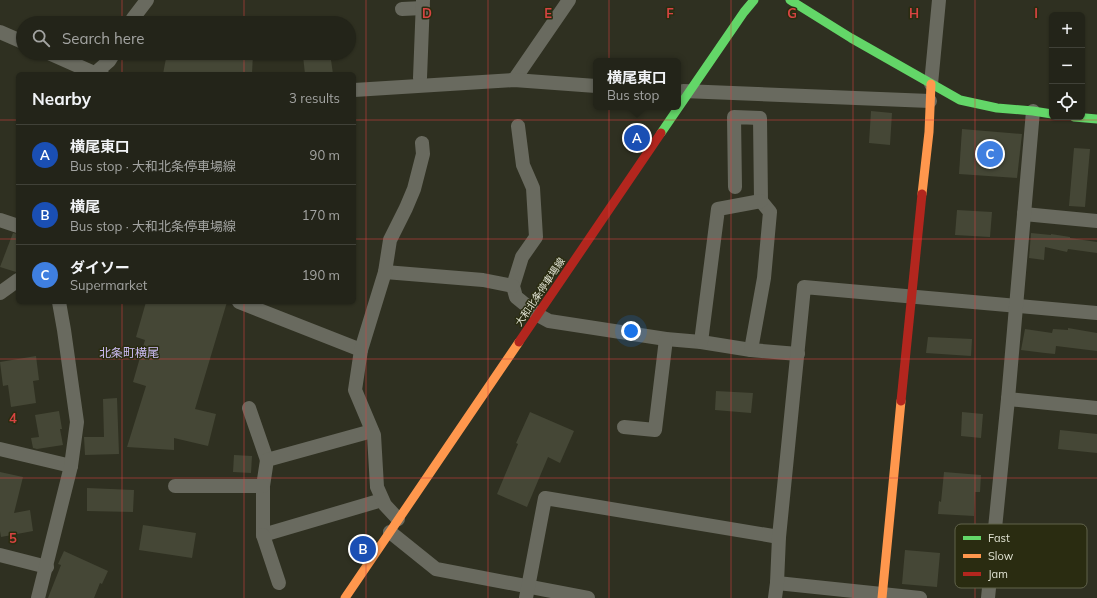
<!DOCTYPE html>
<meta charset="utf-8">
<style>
:root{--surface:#232419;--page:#2f3026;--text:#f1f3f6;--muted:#a3a4a2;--line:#404138;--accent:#a2a494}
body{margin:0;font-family:Mulish,"Noto Sans JP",sans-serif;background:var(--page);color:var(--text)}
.controls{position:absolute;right:12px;top:12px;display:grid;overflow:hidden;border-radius:6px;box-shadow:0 1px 3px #0004}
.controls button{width:36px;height:36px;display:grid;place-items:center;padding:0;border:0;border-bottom:1px solid var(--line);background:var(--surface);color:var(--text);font:20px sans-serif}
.you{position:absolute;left:631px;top:331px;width:14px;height:14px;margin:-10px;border:3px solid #fff;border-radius:50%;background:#1a73e8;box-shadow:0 0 0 6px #1a73e833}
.badge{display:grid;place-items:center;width:26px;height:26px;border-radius:50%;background:var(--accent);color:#fff;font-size:13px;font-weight:700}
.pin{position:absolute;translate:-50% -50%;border:2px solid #fff;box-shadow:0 1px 4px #0006}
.popup{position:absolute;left:593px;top:58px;width:88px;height:52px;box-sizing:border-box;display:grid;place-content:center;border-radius:6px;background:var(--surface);filter:drop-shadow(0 1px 3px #0005);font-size:13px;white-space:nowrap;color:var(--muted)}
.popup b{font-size:15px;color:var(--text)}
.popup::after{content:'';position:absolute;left:50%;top:100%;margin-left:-8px;border:8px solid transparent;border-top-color:var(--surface)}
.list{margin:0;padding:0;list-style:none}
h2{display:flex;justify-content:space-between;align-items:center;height:52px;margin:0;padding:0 16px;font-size:17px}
h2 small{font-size:13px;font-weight:400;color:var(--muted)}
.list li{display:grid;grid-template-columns:26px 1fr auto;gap:12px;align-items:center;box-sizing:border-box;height:60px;padding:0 16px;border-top:1px solid var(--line)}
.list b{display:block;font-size:15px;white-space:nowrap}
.list p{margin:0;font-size:13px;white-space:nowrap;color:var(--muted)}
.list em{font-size:13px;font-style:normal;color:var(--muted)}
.icon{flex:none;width:22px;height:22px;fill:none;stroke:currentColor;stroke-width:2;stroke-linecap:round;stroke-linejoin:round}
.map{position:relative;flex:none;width:1097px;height:598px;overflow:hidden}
.search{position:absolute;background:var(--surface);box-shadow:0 1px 3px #0004;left:16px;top:16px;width:340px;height:44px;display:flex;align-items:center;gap:10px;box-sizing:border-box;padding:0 14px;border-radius:22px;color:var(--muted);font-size:15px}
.panel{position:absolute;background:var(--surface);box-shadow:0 1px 3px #0004;left:16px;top:72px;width:340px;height:232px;border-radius:6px}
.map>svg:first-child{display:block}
.building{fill:#454736}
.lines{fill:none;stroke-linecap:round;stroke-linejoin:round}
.street{stroke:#696a5f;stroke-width:14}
.fast{stroke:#63d668;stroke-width:9}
.slow{stroke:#ff974d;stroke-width:9}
.jam{stroke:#b3261e;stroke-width:9}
.grid{fill:none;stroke:#d84442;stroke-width:1;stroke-opacity:0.55}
.labels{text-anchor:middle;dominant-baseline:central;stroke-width:3;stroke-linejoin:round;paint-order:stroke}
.street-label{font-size:10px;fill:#e0e2d2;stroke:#2a2c11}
.quarter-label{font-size:12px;fill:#cebef6;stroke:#2a2c11}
.key{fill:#2a2c11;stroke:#61634b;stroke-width:1}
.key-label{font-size:11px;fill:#e0e2d2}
.grid-label{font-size:13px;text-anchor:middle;font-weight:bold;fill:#d84442;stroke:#2a2c11;stroke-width:3;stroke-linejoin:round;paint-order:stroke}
</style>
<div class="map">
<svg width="1097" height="598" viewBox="0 0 1097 598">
<rect width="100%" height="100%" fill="#2f3021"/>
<!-- building -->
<g class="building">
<path d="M167 53H253L252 74H163Z"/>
<path d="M321 53H330L333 74H305L303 56Z"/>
<path d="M871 111 892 113 890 145 869 143Z"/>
<path d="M962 129 1022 134 1017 178 959 174Z"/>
<path d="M1074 148 1090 149 1085 207 1069 206Z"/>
<path d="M957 210 992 212 990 237 955 235Z"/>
<path d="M13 233 18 234V272H16L0 267Z"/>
<path d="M1031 233 1051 235V234L1070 237V238L1097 242V253L1068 249 1067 252 1045 247 1044 260 1029 258Z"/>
<path d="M146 302H227L195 409 216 414 208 446 174 438V450L127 447 146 386 133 382 145 340 136 337Z"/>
<path d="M1068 328 1097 333V351L1056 346 1055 354 1045 353 1021 350 1025 329 1052 333 1053 329 1068 330Z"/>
<path d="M928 337 972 339 971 356 926 353Z"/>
<path d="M36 356 39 380 33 381 36 403 11 407 8 385 3 386 0 362Z"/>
<path d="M716 391 753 393 751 413 715 410Z"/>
<path d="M117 398 119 454 85 455 84 437H104L103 399Z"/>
<path d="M59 411 62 429H60L63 445 37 449 33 448 31 438 39 437 35 415Z"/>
<path d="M530 412 574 431 560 463 548 457 527 507 497 494 518 444 516 443Z"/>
<path d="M962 412 983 414 981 438 961 436Z"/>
<path d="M1060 430 1097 434V453L1058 449Z"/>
<path d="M234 455 252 456 251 473 233 472Z"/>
<path d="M0 472 23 477 14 513 30 510 33 531 1 537 0 531Z"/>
<path d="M944 472 981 475 980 492H975L974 516 938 514 939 501 941 502Z"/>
<path d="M87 488 134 490 133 512 87 511Z"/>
<path d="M143 525 196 533 192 558 139 550Z"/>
<path d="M905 550 940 553 937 587 902 584Z"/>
<path d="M64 551 108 571 102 584 100 583 94 598H48L61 565 58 564Z"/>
</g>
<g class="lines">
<!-- street -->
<g class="street">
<path d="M402 9 423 8"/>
<path d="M130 23 134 17 147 0"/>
<path d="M0 32 23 42"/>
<path d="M49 53 94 73 102 74"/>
<path d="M94 74 109 61 114 53"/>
<path d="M420 78 423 0"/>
<path d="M514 80 569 0"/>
<path d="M931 84 939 0"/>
<path d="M354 90 514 80 596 86"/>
<path d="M683 91 930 101"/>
<path d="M518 126 523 165 533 188 536 237 522 257 513 286 516 297 538 315 549 321 666 339 701 342 751 350 798 354"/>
<path d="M735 187 734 117 760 118 761 201 770 212 764 278 751 350"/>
<path d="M1024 214 1097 221"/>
<path d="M0 220 18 226"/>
<path d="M385 272 483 280 513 286"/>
<path d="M0 293 18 280"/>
<path d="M239 302 361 350"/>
<path d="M701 342 718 209 761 201"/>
<path d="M1008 399 1097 408"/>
<path d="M249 408 267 460"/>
<path d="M624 427 655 430 666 339"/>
<path d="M372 431 267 460 263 486V535L382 500"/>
<path d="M0 449 71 466"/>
<path d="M175 486H263"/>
<path d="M398 519 385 505 377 487 374 435 355 390 361 350 385 272 390 240 406 208 414 189 423 154 422 143"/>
<path d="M390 532 436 569 588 598"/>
<path d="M263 535 279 583"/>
<path d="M0 555 47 567"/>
<path d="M777 583 920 598"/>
<path d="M38 598 71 466 77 422 64 330 59 302"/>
<path d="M526 598 545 498 779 537"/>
<path d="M775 598 777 583 779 537 804 287C902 296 999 304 1097 313"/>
<path d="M988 598 1008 399 1033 111"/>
</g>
<!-- fast -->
<g class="fast">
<path d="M790 0 851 38 960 100 997 108 1033 111 1052 114"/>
<path d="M1074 117 1097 119"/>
<path d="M661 133 744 12 754 0"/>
</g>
<!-- slow -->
<g class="slow">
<path d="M922 194 929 132 931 84"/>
<path d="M345 598 519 342"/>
<path d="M882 598 901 401"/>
</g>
<!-- jam -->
<g class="jam">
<path d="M519 342 661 133"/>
<path d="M901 401 922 194"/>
</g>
</g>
<!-- grid -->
<path class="grid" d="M122 0V23M244 0V23M366 0V598M488 0V598M609 0V598M731 0V598M853 0V598M975 0V598M122 53V74M244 53V74M0 120H18M354 120H1097M0 239H18M354 239H1097M122 302V598M244 302V598M0 359H1097M0 478H1097"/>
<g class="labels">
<!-- street labels -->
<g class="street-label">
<text transform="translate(540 292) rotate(-56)">大和北条停車場線</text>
</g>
<!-- quarter labels -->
<g class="quarter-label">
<text x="129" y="352">北条町横尾</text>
</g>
</g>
<!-- legend -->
<rect x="955" y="524" width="132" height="64" rx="6" class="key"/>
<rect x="963" y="536" width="18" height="4" fill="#63d668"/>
<rect x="963" y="554" width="18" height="4" fill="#ff974d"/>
<rect x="963" y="572" width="18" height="4" fill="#b3261e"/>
<g class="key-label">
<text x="988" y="542">Fast</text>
<text x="988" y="560">Slow</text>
<text x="988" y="578">Jam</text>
</g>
<g class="grid-label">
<text x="427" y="18">D</text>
<text x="548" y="18">E</text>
<text x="670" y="18">F</text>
<text x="792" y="18">G</text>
<text x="914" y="18">H</text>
<text x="1036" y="18">I</text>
<text x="13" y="423">4</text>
<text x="13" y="543">5</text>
</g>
</svg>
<div class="controls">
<button>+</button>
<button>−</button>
<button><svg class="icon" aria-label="locate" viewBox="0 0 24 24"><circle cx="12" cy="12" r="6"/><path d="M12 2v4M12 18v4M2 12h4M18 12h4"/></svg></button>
</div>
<div class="you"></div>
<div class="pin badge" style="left:637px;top:138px;background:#1a4fb4">A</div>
<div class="popup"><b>横尾東口</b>Bus stop</div>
<div class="pin badge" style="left:363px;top:549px;background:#1a4fb4">B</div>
<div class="pin badge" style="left:990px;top:154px;background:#3f7fe0">C</div>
<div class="search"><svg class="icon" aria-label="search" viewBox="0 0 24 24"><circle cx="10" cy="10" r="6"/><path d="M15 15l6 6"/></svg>Search here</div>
<section class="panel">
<h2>Nearby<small>3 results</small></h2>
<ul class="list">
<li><span class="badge" style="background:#1a4fb4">A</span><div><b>横尾東口</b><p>Bus stop · 大和北条停車場線</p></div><em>90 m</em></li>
<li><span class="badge" style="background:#1a4fb4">B</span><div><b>横尾</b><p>Bus stop · 大和北条停車場線</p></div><em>170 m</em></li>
<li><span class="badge" style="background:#3f7fe0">C</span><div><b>ダイソー</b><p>Supermarket</p></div><em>190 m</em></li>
</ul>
</section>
</div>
